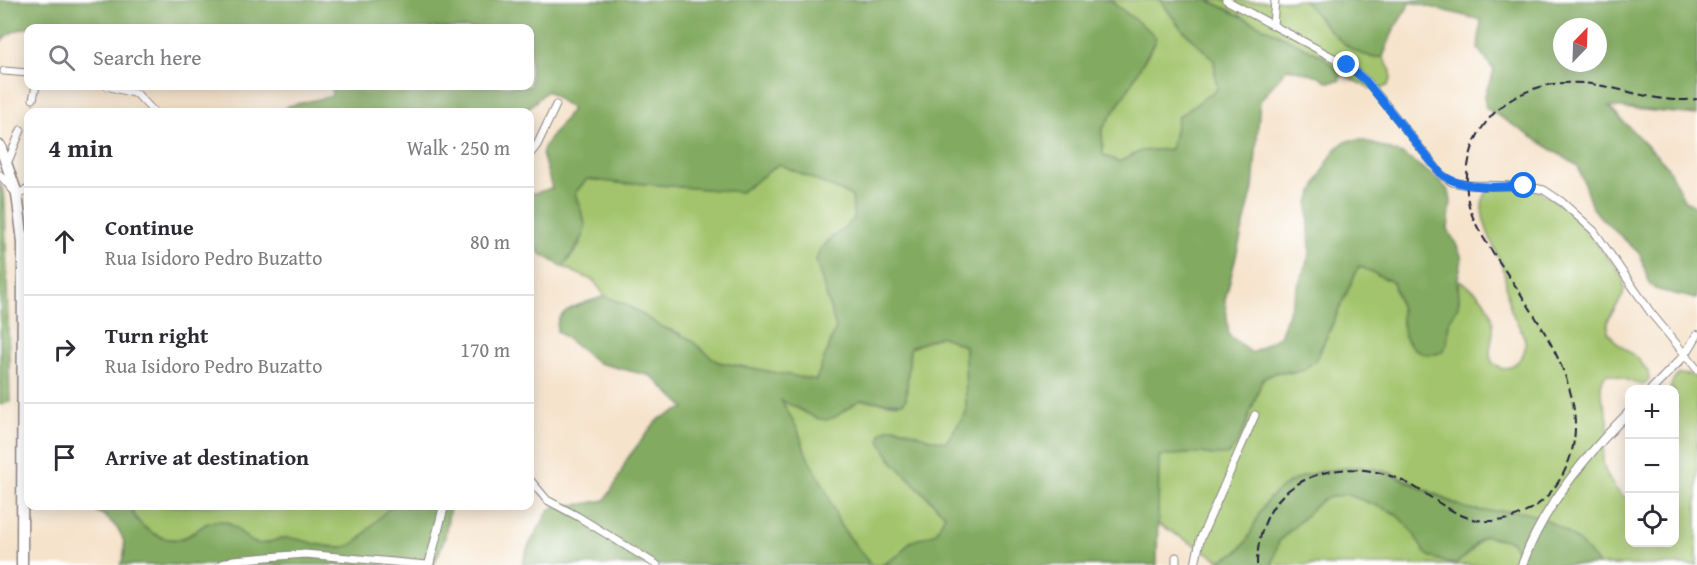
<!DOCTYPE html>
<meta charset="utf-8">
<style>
:root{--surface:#fff;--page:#f7f7f7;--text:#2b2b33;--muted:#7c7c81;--line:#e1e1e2}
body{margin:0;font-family:"Gentium Book Plus",serif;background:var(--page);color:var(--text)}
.controls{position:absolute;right:18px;bottom:18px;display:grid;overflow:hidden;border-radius:12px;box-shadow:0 3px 15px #0003}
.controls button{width:54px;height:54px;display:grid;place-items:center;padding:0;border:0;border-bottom:2px solid var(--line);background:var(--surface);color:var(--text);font:30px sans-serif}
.compass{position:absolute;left:1553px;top:18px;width:54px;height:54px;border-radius:50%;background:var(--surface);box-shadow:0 3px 15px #0003;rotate:23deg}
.stop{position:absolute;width:18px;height:18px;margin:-14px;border:4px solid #1a73e8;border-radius:50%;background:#fff}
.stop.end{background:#1a73e8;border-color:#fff;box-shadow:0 2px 6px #0008}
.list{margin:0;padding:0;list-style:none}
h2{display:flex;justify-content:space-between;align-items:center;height:78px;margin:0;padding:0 24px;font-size:26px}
h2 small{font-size:20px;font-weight:400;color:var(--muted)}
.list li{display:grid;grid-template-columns:39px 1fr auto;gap:18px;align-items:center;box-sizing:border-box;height:108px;padding:0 24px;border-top:2px solid var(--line)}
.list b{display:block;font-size:22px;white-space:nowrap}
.list p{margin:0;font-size:20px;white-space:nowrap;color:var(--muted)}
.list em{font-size:20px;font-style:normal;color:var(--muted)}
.icon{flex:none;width:33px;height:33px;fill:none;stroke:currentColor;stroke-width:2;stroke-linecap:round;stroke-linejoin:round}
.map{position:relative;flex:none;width:1697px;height:565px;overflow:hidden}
.search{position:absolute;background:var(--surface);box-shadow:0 3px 15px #0003;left:24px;top:24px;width:510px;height:66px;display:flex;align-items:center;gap:15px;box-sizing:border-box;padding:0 21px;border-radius:12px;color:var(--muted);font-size:22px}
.panel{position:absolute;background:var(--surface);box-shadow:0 3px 15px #0003;left:24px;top:108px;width:510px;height:402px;border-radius:12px}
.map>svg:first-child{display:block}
.green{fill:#a3c46c;stroke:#627354;stroke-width:1.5}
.forest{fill:#82aa60;stroke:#52664e;stroke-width:1.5;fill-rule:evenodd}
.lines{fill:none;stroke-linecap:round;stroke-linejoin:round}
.minor-casing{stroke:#8c8283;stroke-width:9}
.tertiary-casing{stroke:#8c8283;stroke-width:10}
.primary-casing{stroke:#8c8283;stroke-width:13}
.minor{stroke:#fff;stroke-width:7}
.tertiary{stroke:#fff;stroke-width:8}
.primary{stroke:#fff;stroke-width:10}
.rail{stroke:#22223b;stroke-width:2;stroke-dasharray:9 4.5;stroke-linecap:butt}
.route{stroke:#1a73e8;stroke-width:8}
</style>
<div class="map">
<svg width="1697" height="565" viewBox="0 0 1697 565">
<rect width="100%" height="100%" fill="#fff"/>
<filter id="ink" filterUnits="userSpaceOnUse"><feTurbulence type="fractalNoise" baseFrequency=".0167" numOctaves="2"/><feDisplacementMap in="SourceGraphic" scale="12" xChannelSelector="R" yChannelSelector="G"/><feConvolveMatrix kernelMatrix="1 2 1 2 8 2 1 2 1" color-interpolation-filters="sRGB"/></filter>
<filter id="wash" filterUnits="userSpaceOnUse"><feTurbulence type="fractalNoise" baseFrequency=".008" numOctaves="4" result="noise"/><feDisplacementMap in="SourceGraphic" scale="24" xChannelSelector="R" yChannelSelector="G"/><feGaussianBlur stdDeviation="1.35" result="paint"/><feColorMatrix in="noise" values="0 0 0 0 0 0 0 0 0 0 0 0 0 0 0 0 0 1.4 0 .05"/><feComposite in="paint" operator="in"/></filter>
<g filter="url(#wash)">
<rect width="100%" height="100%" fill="#f5e3cb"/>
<!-- green -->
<g class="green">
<path d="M1113 0H1160L1180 27 1214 60 1217 89 1178 117 1171 149 1141 151 1119 162 1103 155 1102 130 1155 43 1151 32 1113 3Z"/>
<path d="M1208 0H1242L1245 2 1303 0 1329 30 1372 58 1383 57 1391 71V79L1387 86 1380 89H1371L1342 74 1322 56Z"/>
<path d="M779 164 852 196 854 219 845 228 830 238 816 260 836 328 816 380 718 362 679 333 660 326 630 307 605 296 594 281 563 267 579 246 585 223 575 193 587 179 627 184 635 183 741 192Z"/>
<path d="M1529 184 1568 210 1615 266 1623 279 1624 290 1622 297 1608 320V332L1616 342 1637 358 1648 371 1649 379 1643 385C1629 383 1619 374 1606 374 1594 390 1607 405 1608 422 1609 433 1604 443 1603 454 1601 471 1615 492 1629 500L1630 542H1674V390L1670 389 1673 380 1679 374 1691 375 1697 379V565H1598L1565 532 1539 516 1467 509 1391 473 1372 468H1344L1245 543 1232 556 1220 560 1158 524 1159 455 1201 453 1212 455 1243 432 1263 378 1278 372 1295 373 1320 352 1359 266 1393 282 1401 310 1402 325 1447 344 1449 322 1458 306 1459 299 1458 280C1475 289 1491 302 1493 323 1496 340 1479 361 1503 369 1509 368 1514 365 1519 360 1535 342 1517 328 1511 310 1506 297 1507 282 1503 269 1496 248 1468 204 1491 187Z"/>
<path d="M940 336 965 346 966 413 946 442 930 439 896 427 893 462 945 515 936 533 906 546 899 555 882 565H871L840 525 806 454 798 430 781 399 816 418 835 417 860 400 897 404 906 399 910 348Z"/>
<path d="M1346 494C1362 500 1381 505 1395 514 1418 529 1424 565 1462 559 1471 555 1476 542 1485 536L1511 541 1525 562 1523 565H1272L1279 541 1323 499Z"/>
<path d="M130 506H391L362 539 347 547 325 546 286 538 260 545 250 541 235 527 207 523C199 528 191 536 182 538 161 544 136 526 130 506Z"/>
</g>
<!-- forest -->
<g class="forest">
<path d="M0 0H1113V3L1151 32 1156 38 1129 88 1102 130 1103 155 1119 162 1141 151 1171 149 1178 117 1217 89 1214 60 1180 27 1160 0H1208L1322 56 1342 74 1339 81 1328 82 1319 76 1287 68 1260 101 1253 189 1225 300 1229 335 1252 353 1280 336 1310 253 1308 203 1325 166 1335 150 1343 143 1351 140H1362L1402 154 1438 179 1449 191 1451 201 1448 229 1459 250 1462 259 1457 283 1459 298 1458 306 1449 322 1447 344 1442 352C1426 359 1409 350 1404 334 1402 326 1402 318 1401 310 1399 300 1396 291 1393 282L1359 266 1315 361 1302 371 1278 372 1263 378 1243 432 1234 449 1227 455H1212L1201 453 1159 456 1157 565H882L899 555 910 542 936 533 945 515 893 462 880 441 881 433C895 421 912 433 927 438 933 440 940 441 946 442L966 413 965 346 940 336 910 348 906 399 903 403 860 400 835 417 826 420 816 418 781 400 798 430 806 454 825 488 840 525 871 565H522L528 547 549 510 556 506 584 504 605 500 616 483 627 459 654 424 661 418 685 408 651 376 598 363 557 331C553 307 588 303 605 296L630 307 660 326 688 338 718 362 816 380 836 328 816 260 820 249 854 219 852 196 779 164 741 192 635 183 627 184 587 179 575 193 585 223 583 237 563 267 541 254 530 242V193H536L552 188 542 154 545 145 572 109 547 91 524 112H281L288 106 332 96 331 86H530V28H78C52 27 20 20 0 42Z"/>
<path d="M1303 0H1697V115L1609 107 1667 166 1684 199 1697 208V299L1658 290 1650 285 1640 254 1600 217 1592 207 1578 166 1486 108C1481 94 1491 83 1494 70L1478 49 1481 20 1411 2 1394 29 1383 57C1347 60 1325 23 1303 0ZM1562 27H1598V63H1562Z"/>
<path d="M0 182 5 198 10 402 0 405Z"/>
<path d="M1358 467C1398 470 1428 495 1465 508 1479 513 1496 510 1511 511 1545 512 1580 537 1598 565H1523L1524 562 1511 541 1485 536 1478 541 1464 558 1456 563H1447L1431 557 1424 552 1412 531 1395 513 1346 494 1323 499 1279 541 1272 565H1216C1223 556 1235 556 1242 547 1251 537 1254 522 1261 510 1281 476 1321 469 1358 467Z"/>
<path d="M85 506H130C136 526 162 545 184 538 197 533 206 519 221 521 236 522 242 538 255 543 265 546 275 538 286 538 297 537 310 543 321 545 352 553 357 542 375 522 380 516 386 512 391 506H450L445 537 434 565H120C135 537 109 515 85 506Z"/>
</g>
</g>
<g filter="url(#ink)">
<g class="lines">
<!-- minor casing -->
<g class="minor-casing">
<g id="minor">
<path d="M1226 0 1347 65 1367 81 1442 175 1452 182 1467 185 1524 186 1544 190 1562 202 1594 231 1651 313 1697 369"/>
<path d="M1273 25 1275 0"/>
<path d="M4 71 28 73"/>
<path d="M107 86 137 94 154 112"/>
<path d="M33 99 36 86"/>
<path d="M530 154 537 145 556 105"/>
<path d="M7 164 21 130"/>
<path d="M0 175 13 190"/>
<path d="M530 480 547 500 577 516 657 565"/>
<path d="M1176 557V565"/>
<path d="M220 565 233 560 305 554 427 565"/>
<path d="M1195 565 1200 540 1255 415"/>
</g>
</g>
<!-- tertiary casing -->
<g class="tertiary-casing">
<g id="tertiary">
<path d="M17 194 28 190"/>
<path d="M1651 390 1685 355 1697 335"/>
<path d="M429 565 444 506"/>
<path d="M1522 565C1542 509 1588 453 1630 411"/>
</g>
</g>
<!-- primary casing -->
<g class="primary-casing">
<path id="primary" d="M0 146 17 194 23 242 22 565"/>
</g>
<!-- minor -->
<use href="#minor" class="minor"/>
<!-- tertiary -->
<use href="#tertiary" class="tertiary"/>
<!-- primary -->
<use href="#primary" class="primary"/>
<!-- rail -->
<path class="rail" d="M1257 565C1257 537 1267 506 1290 489 1325 463 1371 464 1409 484 1428 494 1446 510 1466 517 1517 534 1563 496 1573 446 1586 383 1533 313 1500 263 1488 245 1472 223 1468 201 1464 177 1469 147 1482 128 1498 104 1521 91 1548 85 1604 74 1643 106 1697 99"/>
</g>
</g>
<g class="lines" filter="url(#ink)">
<!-- route -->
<path class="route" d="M1347 65 1366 81 1442 175C1464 191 1498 186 1524 186"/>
</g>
</svg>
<div class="controls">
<button>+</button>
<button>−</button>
<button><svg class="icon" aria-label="locate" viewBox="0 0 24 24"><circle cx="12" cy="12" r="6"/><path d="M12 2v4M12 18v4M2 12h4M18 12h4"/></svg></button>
</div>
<svg class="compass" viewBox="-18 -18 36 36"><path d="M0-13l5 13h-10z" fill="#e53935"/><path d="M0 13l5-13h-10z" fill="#7c7c81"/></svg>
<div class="stop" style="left:1524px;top:186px"></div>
<div class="stop end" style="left:1347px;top:65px"></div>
<div class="search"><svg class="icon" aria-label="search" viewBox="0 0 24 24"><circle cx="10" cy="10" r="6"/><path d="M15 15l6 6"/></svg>Search here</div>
<section class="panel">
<h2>4 min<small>Walk · 250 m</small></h2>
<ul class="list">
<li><svg class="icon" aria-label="ahead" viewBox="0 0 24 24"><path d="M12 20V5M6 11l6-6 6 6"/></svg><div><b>Continue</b><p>Rua Isidoro Pedro Buzatto</p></div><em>80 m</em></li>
<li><svg class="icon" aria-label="right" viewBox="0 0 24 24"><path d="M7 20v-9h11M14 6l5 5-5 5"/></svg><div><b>Turn right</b><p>Rua Isidoro Pedro Buzatto</p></div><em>170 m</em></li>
<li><svg class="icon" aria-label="arrive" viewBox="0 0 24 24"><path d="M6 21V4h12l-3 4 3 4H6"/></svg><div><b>Arrive at destination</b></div></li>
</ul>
</section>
</div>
